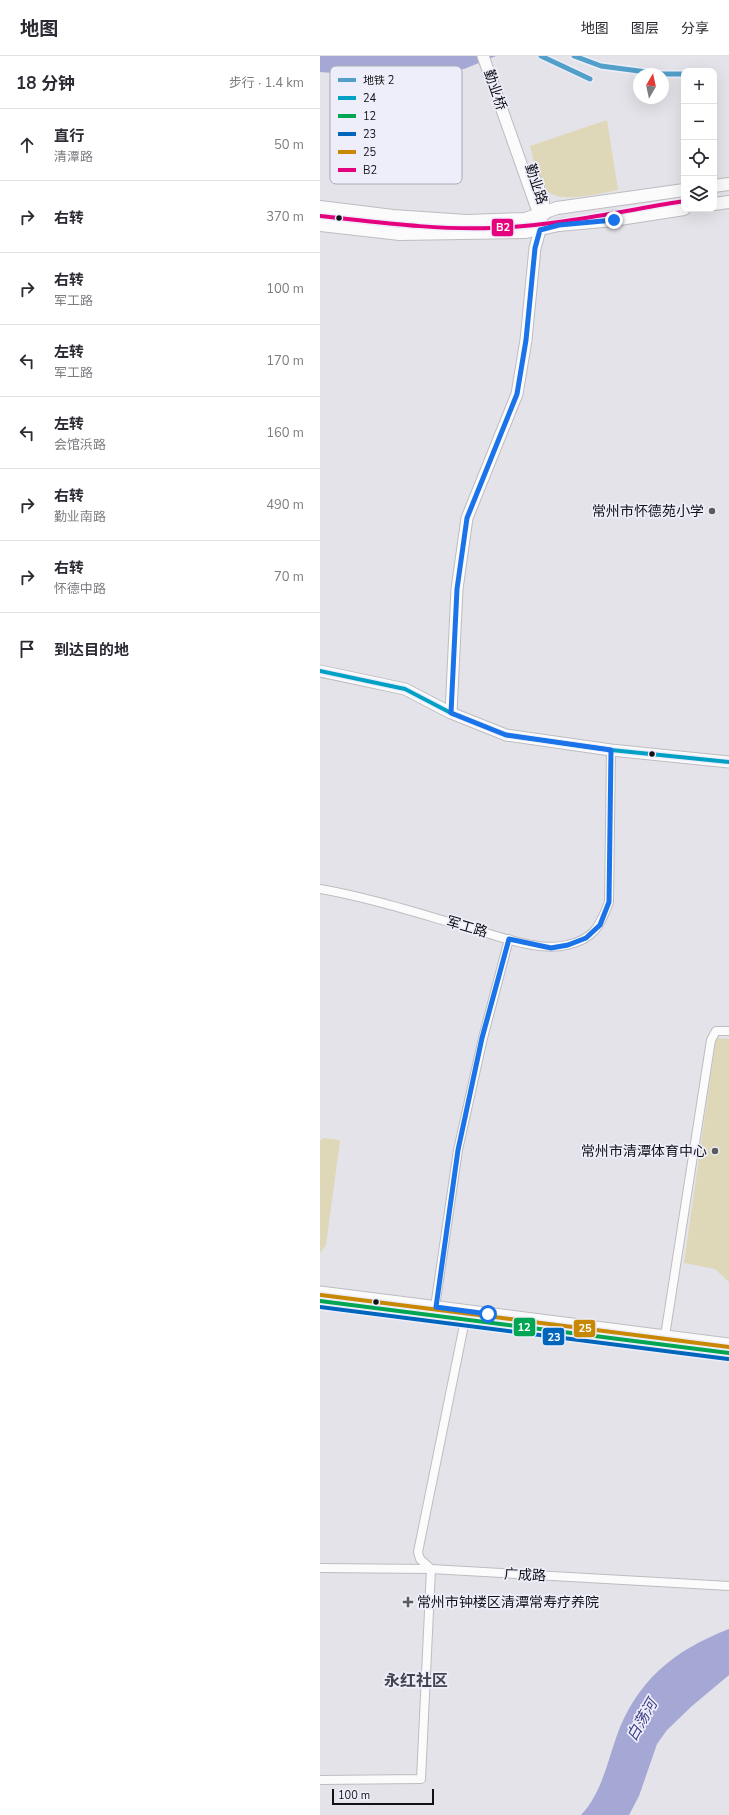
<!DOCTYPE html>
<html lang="zh">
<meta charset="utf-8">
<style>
:root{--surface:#fff;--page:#f7f7f7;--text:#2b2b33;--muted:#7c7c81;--line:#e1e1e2}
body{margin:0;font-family:"Nunito Sans","Noto Sans SC",sans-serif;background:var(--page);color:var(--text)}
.controls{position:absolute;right:12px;top:12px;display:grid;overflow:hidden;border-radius:8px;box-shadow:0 4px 16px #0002}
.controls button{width:36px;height:36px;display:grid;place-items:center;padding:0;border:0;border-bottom:1px solid var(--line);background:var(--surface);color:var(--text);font:20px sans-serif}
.compass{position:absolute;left:313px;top:12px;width:36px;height:36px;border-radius:50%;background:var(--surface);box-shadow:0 4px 16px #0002;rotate:9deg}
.scale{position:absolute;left:12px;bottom:10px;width:102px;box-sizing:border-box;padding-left:4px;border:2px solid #111215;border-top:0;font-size:11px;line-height:14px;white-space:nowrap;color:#111215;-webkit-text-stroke:3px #edeefa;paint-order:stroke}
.stop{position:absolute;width:12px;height:12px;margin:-9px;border:3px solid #1a73e8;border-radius:50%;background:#fff}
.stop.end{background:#1a73e8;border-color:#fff;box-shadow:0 1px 4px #0008}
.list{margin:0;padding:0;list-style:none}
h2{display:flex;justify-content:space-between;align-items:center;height:52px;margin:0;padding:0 16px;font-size:17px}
h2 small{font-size:13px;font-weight:400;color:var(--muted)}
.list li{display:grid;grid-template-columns:26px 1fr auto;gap:12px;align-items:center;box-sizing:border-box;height:72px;padding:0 16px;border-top:1px solid var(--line)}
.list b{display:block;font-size:15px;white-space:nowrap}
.list p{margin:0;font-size:13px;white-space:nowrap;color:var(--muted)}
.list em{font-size:13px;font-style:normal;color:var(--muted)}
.icon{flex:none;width:22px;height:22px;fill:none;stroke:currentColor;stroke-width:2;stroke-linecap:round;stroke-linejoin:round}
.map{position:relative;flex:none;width:409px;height:1759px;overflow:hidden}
header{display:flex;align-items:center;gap:24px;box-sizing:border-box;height:56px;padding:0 20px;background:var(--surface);border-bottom:1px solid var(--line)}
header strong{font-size:19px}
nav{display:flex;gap:22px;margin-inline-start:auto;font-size:14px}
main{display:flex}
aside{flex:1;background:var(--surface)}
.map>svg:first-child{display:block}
.green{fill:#ded7b8}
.water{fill:#a5a7d4}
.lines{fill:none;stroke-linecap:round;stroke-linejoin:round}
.street-casing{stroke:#bdbdc1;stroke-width:10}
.secondary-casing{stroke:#bdbdc1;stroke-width:13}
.primary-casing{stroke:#bdbdc1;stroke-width:14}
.street{stroke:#fbfbfc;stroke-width:8}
.secondary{stroke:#fbfbfc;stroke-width:11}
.primary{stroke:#fbfbfc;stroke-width:12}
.bus-1-casing{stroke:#edeefa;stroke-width:7}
.bus-2-casing{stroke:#edeefa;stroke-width:7}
.bus-3-casing{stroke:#edeefa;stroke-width:7}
.bus-4-casing{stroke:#edeefa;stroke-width:7}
.bus-5-casing{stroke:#edeefa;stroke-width:7}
.bus-1{stroke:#01a1c5;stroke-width:4}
.bus-2{stroke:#00a651;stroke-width:4}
.bus-3{stroke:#0065bd;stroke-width:4}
.bus-4{stroke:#c98804;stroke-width:4}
.bus-5{stroke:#e5007d;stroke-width:4}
.metro-1-casing{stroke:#edeefa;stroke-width:8}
.metro-1{stroke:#529fc9;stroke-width:5}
.route{stroke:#1a73e8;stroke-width:5}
.bus-dot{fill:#111215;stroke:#edeefa;stroke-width:1.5}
.poi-dot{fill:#5a5b5f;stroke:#edeefa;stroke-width:1.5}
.labels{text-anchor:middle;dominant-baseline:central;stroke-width:3.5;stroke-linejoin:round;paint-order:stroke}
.street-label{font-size:14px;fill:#111215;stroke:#edeefa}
.poi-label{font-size:14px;fill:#111215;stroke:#edeefa;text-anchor:end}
.water-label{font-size:15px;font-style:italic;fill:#403d88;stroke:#edeefa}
.quarter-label{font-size:16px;font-weight:bold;fill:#43444d;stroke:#edeefa}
.key{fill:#edeefa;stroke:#abacb5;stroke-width:1}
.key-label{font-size:11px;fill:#111215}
.line-badge{stroke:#edeefa;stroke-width:1.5}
.badge-label{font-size:11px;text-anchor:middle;font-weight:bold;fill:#fff}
</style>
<header>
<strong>地图</strong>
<nav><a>地图</a><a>图层</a><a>分享</a></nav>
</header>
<main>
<aside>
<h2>18 分钟<small>步行 · 1.4 km</small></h2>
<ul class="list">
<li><svg class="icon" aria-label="ahead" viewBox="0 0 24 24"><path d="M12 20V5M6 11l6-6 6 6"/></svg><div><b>直行</b><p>清潭路</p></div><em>50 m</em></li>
<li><svg class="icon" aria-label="right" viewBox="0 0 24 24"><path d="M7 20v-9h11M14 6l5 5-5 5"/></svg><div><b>右转</b></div><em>370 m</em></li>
<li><svg class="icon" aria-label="right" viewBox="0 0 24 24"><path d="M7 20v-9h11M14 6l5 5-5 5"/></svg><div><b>右转</b><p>军工路</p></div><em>100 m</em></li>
<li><svg class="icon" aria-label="left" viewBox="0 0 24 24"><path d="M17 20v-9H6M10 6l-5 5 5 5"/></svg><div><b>左转</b><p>军工路</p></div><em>170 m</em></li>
<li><svg class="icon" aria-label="left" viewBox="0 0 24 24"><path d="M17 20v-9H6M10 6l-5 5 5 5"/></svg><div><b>左转</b><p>会馆浜路</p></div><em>160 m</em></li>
<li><svg class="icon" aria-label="right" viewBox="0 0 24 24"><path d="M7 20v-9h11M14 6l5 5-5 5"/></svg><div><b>右转</b><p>勤业南路</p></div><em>490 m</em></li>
<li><svg class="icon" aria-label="right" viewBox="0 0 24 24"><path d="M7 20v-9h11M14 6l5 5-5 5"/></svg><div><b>右转</b><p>怀德中路</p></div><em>70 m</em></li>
<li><svg class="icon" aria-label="arrive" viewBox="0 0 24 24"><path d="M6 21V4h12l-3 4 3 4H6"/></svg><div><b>到达目的地</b></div></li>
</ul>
</aside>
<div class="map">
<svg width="409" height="1759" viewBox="0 0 409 1759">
<rect width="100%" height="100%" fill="#e3e3e9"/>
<!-- green -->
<g class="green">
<path d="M287 64 298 134C281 137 237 149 225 133 216 122 214 104 210 90Z"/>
<path d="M396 982 409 983V1226L395 1213 364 1207Z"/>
<path d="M2 1082 20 1084 6 1189 0 1197V1084H2Z"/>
</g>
<!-- water -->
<g class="water">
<path d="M0 0H176L144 13 66 21 0 16Z"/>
<path d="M409 1573V1619L372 1650 347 1674 337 1688 319 1740 309 1759H261C281 1738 287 1708 296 1682 316 1625 354 1594 409 1573Z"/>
</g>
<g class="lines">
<!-- street casing -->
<g class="street-casing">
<g id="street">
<path d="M0 833C51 842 100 858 150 872 178 880 219 896 247 889 274 883 280 870 289 846L291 694"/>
<path d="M115 1251 138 1094 163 982 189 883"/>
<path d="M345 1280 391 984 396 975H409"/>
<path d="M0 1512 111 1513 409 1530"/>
<path d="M0 1724 101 1723 111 1513 100 1503 98 1496 145 1264"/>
</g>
</g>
<!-- secondary casing -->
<g class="secondary-casing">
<g id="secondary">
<path d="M215 123 223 143 225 158"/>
<path d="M0 615 85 633 131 657 186 679 291 694 409 706"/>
<path d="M131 657 137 533 147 462 197 338 206 284 215 192 222 167 163 0"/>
<path d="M0 1236 409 1288"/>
<path d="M0 1245 409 1297"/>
</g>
</g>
<!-- primary casing -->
<g class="primary-casing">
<g id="primary">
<path d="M394 130 409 128"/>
<path d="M394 148 409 146"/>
<path d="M0 151 73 160 146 165 205 163 237 152 364 134"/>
<path d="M0 169 80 178 206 176 239 169 293 164 364 153"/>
</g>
</g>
<!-- street -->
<use href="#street" class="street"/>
<!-- secondary -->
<use href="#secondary" class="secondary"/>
<!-- primary -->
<use href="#primary" class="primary"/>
<!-- bus-1 casing -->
<g class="bus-1-casing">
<path id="bus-1" d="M0 615 85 633 131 657 186 679 291 694 409 706"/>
</g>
<!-- bus-2 casing -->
<g class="bus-2-casing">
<path id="bus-2" d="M0 1245 409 1297"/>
</g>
<!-- bus-3 casing -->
<g class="bus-3-casing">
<path id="bus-3" d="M0 1251 408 1303"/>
</g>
<!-- bus-4 casing -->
<g class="bus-4-casing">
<path id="bus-4" d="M1 1239 409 1291"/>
</g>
<!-- bus-5 casing -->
<g class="bus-5-casing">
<path id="bus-5" d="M0 160C57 166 115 174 172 172 235 170 302 155 364 145"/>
</g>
<!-- bus-1 -->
<use href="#bus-1" class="bus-1"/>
<!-- bus-2 -->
<use href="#bus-2" class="bus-2"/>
<!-- bus-3 -->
<use href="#bus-3" class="bus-3"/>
<!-- bus-4 -->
<use href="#bus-4" class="bus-4"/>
<!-- bus-5 -->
<use href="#bus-5" class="bus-5"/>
<!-- metro-1 casing -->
<g class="metro-1-casing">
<g id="metro-1">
<path d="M221 0 270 23"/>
<path d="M254 0 281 10 342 18H364"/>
</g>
</g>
<!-- metro-1 -->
<use href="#metro-1" class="metro-1"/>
</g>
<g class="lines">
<!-- route -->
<path class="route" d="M168 1258 116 1251 138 1094 162 982 189 883 231 892 248 889 266 882 280 869 289 846 291 694 186 679 131 657 137 533 147 462 197 338 206 284 215 192 220 174 239 169 294 164"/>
</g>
<!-- markers -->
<g class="bus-dot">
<circle cx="19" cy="162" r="3.5"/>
<circle cx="332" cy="698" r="3.5"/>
<circle cx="56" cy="1246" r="3.5"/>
</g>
<g class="poi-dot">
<circle cx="392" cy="455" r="4"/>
<circle cx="395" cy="1095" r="4"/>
<path d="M86 1540h4v4h4v4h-4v4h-4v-4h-4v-4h4z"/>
</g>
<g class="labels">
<!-- street labels -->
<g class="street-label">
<text transform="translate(175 34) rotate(71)">勤业桥</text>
<text transform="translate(216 128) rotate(72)">勤业路</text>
<text transform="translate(147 871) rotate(16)">军工路</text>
<text transform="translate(205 1519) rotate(3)">广成路</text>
</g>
<!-- poi labels -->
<g class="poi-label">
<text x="384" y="455">常州市怀德苑小学</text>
<text x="387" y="1095">常州市清潭体育中心</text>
<text x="97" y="1546" text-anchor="start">常州市钟楼区清潭常寿疗养院</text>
</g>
<!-- water labels -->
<g class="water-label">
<text transform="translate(322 1664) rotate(-60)">白荡河</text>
</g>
<!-- quarter labels -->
<g class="quarter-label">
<text x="96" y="1625">永红社区</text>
</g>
</g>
<!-- legend -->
<rect x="10" y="10" width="132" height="118" rx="6" class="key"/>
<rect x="18" y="22" width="18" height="4" fill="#529fc9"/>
<rect x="18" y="40" width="18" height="4" fill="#01a1c5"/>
<rect x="18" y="58" width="18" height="4" fill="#00a651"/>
<rect x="18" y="76" width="18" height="4" fill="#0065bd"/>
<rect x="18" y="94" width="18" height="4" fill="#c98804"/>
<rect x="18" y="112" width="18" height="4" fill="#e5007d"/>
<g class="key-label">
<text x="43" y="28">地铁 2</text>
<text x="43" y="46">24</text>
<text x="43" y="64">12</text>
<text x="43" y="82">23</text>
<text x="43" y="100">25</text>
<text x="43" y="118">B2</text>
</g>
<g class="line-badge">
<rect x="171" y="162" width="23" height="19" rx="4" fill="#e5007d"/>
<rect x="193" y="1261" width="23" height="20" rx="4" fill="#00a651"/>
<rect x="253" y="1263" width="23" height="19" rx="4" fill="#c98804"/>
<rect x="222" y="1271" width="23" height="19" rx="4" fill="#0065bd"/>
</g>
<g class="badge-label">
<text x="183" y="175">B2</text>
<text x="204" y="1275">12</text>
<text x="265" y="1276">25</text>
<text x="234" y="1285">23</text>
</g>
</svg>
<div class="controls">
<button>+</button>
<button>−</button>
<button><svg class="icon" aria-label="locate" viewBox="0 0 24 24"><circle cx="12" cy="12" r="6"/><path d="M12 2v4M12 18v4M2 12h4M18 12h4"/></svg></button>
<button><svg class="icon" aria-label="layers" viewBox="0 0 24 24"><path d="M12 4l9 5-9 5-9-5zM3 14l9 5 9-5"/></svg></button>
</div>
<svg class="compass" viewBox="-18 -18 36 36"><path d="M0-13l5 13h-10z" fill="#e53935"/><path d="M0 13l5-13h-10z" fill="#7c7c81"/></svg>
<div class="scale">100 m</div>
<div class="stop" style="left:168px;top:1258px"></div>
<div class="stop end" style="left:294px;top:164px"></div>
</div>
</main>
